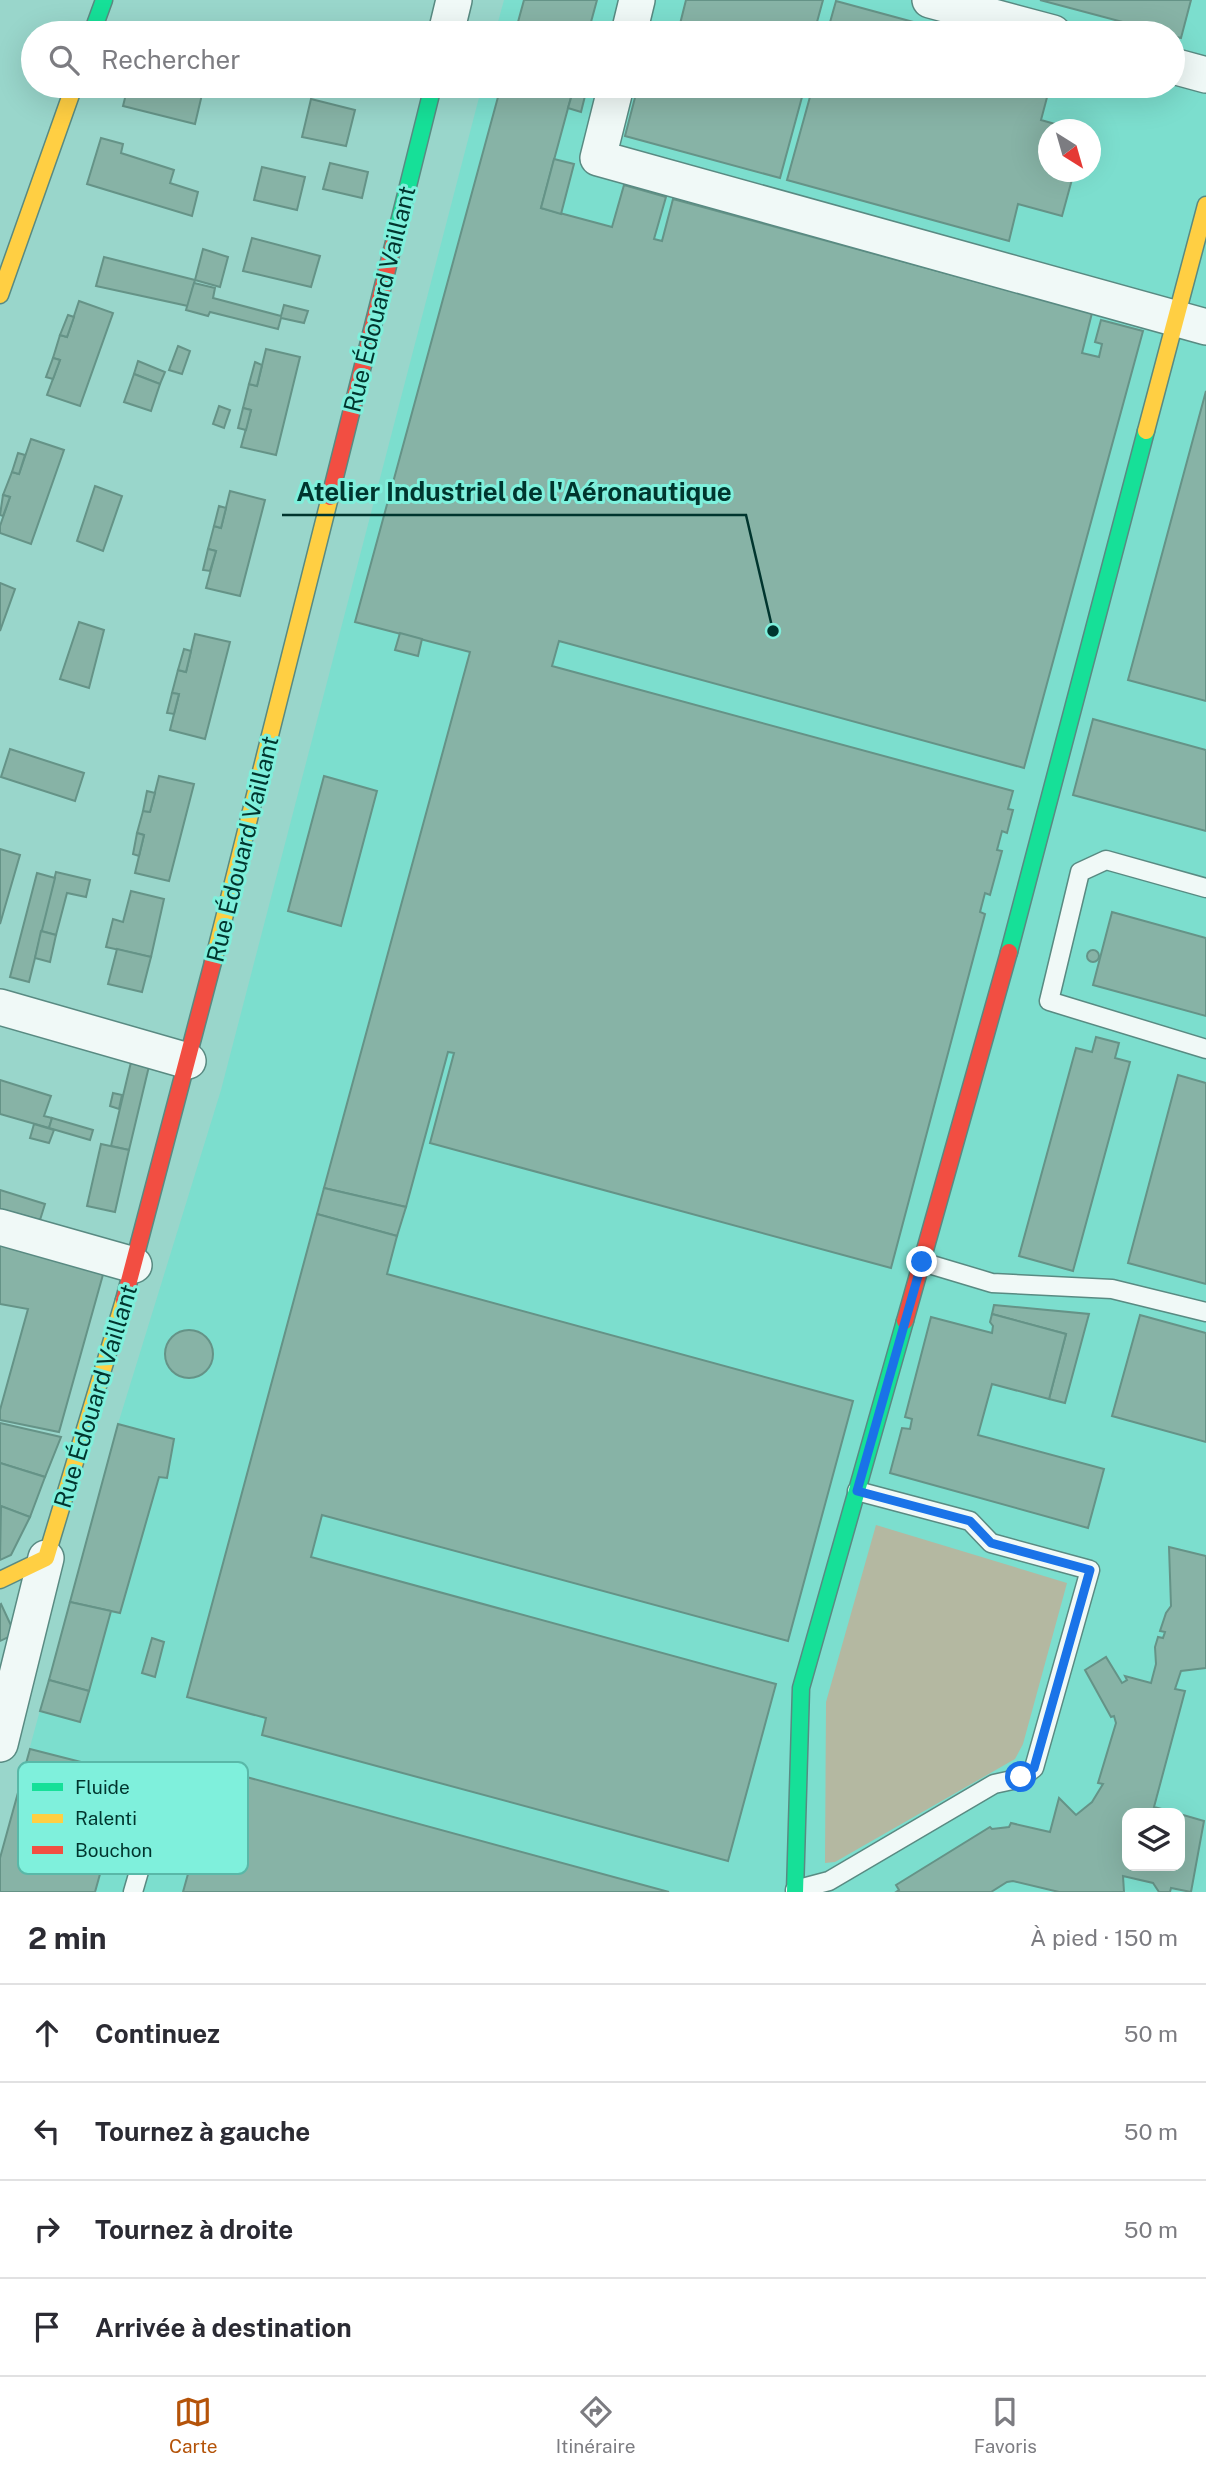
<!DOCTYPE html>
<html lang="fr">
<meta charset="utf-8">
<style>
:root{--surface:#fff;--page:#f2f2f3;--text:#2b2b33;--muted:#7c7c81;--line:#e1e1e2;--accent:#b45309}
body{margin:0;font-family:"Public Sans",sans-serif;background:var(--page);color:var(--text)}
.controls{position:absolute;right:21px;bottom:21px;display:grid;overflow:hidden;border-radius:14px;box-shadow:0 7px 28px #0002}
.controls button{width:63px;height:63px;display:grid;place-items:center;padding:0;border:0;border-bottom:2px solid var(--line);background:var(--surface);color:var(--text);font:35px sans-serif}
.compass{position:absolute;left:1038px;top:119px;width:63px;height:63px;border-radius:50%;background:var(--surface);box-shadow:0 7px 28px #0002;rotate:143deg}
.stop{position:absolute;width:21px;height:21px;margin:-16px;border:5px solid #1a73e8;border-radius:50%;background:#fff}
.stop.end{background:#1a73e8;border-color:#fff;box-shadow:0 2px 7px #0008}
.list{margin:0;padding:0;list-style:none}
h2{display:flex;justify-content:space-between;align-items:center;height:91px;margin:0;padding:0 28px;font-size:30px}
h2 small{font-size:23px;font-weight:400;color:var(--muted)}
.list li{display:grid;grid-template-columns:46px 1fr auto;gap:21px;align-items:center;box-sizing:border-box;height:98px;padding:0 28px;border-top:2px solid var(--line)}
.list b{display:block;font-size:26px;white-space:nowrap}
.list em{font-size:23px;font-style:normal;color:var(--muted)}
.icon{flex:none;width:38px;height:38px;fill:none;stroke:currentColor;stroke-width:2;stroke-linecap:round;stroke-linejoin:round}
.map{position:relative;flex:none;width:1206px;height:1892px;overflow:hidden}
.search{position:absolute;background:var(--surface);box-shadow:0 7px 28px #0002;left:21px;right:21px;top:21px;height:77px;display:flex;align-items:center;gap:18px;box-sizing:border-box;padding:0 24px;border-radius:38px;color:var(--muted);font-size:26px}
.sheet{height:483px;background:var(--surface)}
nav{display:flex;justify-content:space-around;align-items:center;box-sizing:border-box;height:98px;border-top:2px solid var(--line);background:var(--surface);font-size:19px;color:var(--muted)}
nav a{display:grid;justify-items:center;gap:4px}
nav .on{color:var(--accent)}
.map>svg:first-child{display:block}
.built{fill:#7cdece;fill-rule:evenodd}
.green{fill:#b4b8a1}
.building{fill:#87b3a6;stroke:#659387;stroke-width:2}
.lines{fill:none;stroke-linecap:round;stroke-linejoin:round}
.lane-casing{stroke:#598a82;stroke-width:21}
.street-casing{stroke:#598a82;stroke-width:38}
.fast-casing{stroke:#598a82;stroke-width:19}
.slow-casing{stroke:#598a82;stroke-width:19}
.jam-casing{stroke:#598a82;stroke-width:19}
.path{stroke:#b5c8c5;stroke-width:4.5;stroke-dasharray:3.5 3.5;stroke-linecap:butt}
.lane{stroke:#f0f9f7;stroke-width:18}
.street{stroke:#f0f9f7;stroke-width:35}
.fast{stroke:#16e098;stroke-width:16}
.slow{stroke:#ffcf43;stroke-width:16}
.jam{stroke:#f24e42;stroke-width:16}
.route{stroke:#1a73e8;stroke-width:9}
.labels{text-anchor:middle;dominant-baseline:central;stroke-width:6;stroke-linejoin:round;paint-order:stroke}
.street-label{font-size:24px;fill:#00352e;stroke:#7ff0dc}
.key{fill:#7ff0dc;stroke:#59b8a8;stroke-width:2}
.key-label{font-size:19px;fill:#00352e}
.leader{fill:none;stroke:#00352e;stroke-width:2.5}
.callout-dot{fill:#00352e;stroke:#7ff0dc;stroke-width:2.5}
.callout-label{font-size:26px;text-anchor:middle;font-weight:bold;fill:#00352e;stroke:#7ff0dc;stroke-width:6;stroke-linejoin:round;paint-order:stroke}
</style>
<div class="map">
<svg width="1206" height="1892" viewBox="0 0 1206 1892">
<rect width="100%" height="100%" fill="#99d6cb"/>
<!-- built -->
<path class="built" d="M504 0H1206V1892H0V1857L118 1424 221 1090 482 86H1173V33H495ZM1048 130H1090V172H1048ZM1127 1813H1180V1866H1127Z"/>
<!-- green -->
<path class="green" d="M876 1525 1067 1583 1023 1744 1015 1759 835 1862 825 1863 826 1702Z"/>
<!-- building -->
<g class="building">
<path d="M524 0H597L588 33H515Z"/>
<path d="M686 0H823L814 33H652L655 24 679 28Z"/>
<path d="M1040 0H1191L1181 38 1173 36V33H1164Z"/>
<path d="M836 1 954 33H827Z"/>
<path d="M128 86H204L195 124 123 106Z"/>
<path d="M501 86H574L541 208 612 227 624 185 666 197 654 239 662 241 673 199 1092 313 1082 353 1099 357 1102 344 1095 342 1101 320 1143 331 1024 768 559 641 552 666 1013 791 1008 809 1013 810 1007 833 1002 831 997 850 1002 851 990 895 985 893 980 912 985 914 891 1268 430 1143 454 1053 448 1052 406 1207 324 1188 470 652 355 622Z"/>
<path d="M638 86H805L780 178 625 136Z"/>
<path d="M813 86H1050L1041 120 1076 130H1048V172H1074L1062 216 1018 204 1009 241 787 180Z"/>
<path d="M574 88 586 92 581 112 568 108Z"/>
<path d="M311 99 355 110 346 146 302 137Z"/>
<path d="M101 138 123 144 121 153 174 170 170 183 198 192 192 216 87 184Z"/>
<path d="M554 159 574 164 561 214 541 208Z"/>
<path d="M330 163 368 172 362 198 323 189Z"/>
<path d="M262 167 305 177 297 210 254 200Z"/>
<path d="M252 238 320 256 311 287 243 271Z"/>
<path d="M203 249 228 257 220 287 195 280Z"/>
<path d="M104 257 195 280 188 306 96 286Z"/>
<path d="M194 283 215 288 213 298 281 316 284 305 308 311 304 323 281 318 278 329 210 312 208 316 186 310Z"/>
<path d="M79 301 113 313 80 406 47 395 60 360 53 358 60 335 67 337Z"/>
<path d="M68 315 74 317 67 337 60 335Z"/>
<path d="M178 346 190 351 182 374 169 370Z"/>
<path d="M266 349 300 357 276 455 241 447 251 410 243 408 249 384 257 386Z"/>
<path d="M53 358 60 360 53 379 46 377Z"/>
<path d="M138 361 165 372 160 384 134 374Z"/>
<path d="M255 362 262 365 257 386 249 384Z"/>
<path d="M134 374 160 384 151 411 124 402Z"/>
<path d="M1206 391V701L1128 680Z"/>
<path d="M219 406 230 410 224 428 213 424Z"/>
<path d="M243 408 251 410 246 430 238 428Z"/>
<path d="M31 439 64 450 31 544 0 533V526L10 497 3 495 12 472 19 474Z"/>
<path d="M18 453 25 455 19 474 12 472Z"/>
<path d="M95 486 122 496 103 551 77 541Z"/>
<path d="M230 491 265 500 240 596 206 588 216 551 208 549 214 526 221 528Z"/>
<path d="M3 495 10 497 3 516 0 515Z"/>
<path d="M219 506 226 508 221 528 214 526Z"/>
<path d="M208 549 216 551 210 571 203 570Z"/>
<path d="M0 583 15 589 0 631Z"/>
<path d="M79 622 104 630 89 688 60 679Z"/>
<path d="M400 633 422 639 418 656 395 650Z"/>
<path d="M195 634 230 642 205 739 170 730 179 694 172 693 178 670 186 672Z"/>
<path d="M184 649 191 651 186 672 178 670Z"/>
<path d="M172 693 179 694 174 714 167 713Z"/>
<path d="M1093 719 1206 750V831L1073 795Z"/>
<path d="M10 749 84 773 75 801 1 777Z"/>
<path d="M159 776 194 784 169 881 135 873 144 835 137 833 143 811 150 812Z"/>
<path d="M324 776 377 791 341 926 288 911Z"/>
<path d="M147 791 155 793 150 812 143 811Z"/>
<path d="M137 833 144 835 139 856 133 854Z"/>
<path d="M0 849 20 855 0 924Z"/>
<path d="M56 872 90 880 86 897 67 893 56 935 41 931Z"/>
<path d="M37 873 55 878 29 982 10 977Z"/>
<path d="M131 891 164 899 151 957 106 947 113 919 123 922Z"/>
<path d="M1112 912 1206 938V1016L1093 985Z"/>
<path d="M41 931 56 935 50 962 35 958Z"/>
<path d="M117 949 151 957 142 992 108 984Z"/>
<circle cx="1093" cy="956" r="6"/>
<path d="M1096 1037 1119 1043 1115 1058 1130 1062 1073 1271 1019 1256 1076 1048 1092 1052Z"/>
<path d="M132 1058 150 1062 129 1150 111 1146Z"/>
<path d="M1178 1075 1206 1083V1284L1128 1263Z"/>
<path d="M0 1080 51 1096 44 1116 52 1118 49 1128 0 1114Z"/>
<path d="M113 1093 122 1095 119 1109 110 1106Z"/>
<path d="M52 1118 93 1130 90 1140 49 1128Z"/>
<path d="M34 1124 54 1130 49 1143 30 1138Z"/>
<path d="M101 1144 129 1150 115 1212 87 1206Z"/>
<path d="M324 1188 406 1207 397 1236 317 1214Z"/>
<path d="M0 1190 45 1204 40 1220 0 1209Z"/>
<path d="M317 1214 397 1236 387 1274 853 1401 788 1641 322 1515 311 1557 776 1684 728 1861 262 1735 266 1718 187 1697Z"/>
<path d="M0 1243 104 1271 59 1432 0 1420V1410L28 1309 0 1304Z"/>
<path d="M994 1305 1089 1314 1065 1403 1049 1399 1066 1334 992 1314Z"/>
<path d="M992 1314 1066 1334 1049 1399 992 1384 978 1435 1104 1469 1088 1528 890 1473 902 1428 910 1429 912 1419 905 1417 931 1317 992 1333 993 1326 990 1322Z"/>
<path d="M1140 1315 1206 1333V1442L1112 1416Z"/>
<circle cx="189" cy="1354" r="24"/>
<path d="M0 1423 61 1437 45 1477 0 1463Z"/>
<path d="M118 1424 174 1439 167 1478 159 1477 120 1613 70 1602Z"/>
<path d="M0 1463 45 1477 30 1517 0 1506Z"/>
<path d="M1 1506 30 1517 11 1555 0 1560Z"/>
<path d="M1169 1547 1206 1556V1668L1181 1671 1175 1689 1185 1691 1154 1807 1177 1813H1127V1866H1180V1814L1204 1821 1191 1892 1171 1888 1170 1892H1159L1153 1883 1123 1876 1124 1892H1059L1013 1881 1007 1882 991 1892H896L899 1890 896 1885 990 1827 992 1829 1009 1827 1011 1823 1050 1832 1059 1798 1076 1815 1092 1802 1103 1784 1098 1783 1116 1723 1114 1716 1111 1717 1085 1670 1106 1657 1122 1683 1127 1680 1125 1676 1151 1683 1156 1664 1155 1647 1158 1637 1163 1638 1165 1632 1160 1631 1166 1613 1171 1606Z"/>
<path d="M70 1602 111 1611 89 1691 49 1680Z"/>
<path d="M1 1604 15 1634 0 1641V1605Z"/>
<path d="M152 1638 164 1642 155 1677 142 1673Z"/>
<path d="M49 1680 89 1691 80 1722 40 1711Z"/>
<path d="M30 1749 128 1774 95 1892H0V1858Z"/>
<path d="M217 1769 669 1892H183Z"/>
</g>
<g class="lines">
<!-- lane casing -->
<g class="lane-casing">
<g id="lane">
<path d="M1206 888 1106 860 1080 872 1049 1001 1206 1049"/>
<path d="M922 1262 992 1283 1112 1289 1206 1312"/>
<path d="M795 1890 829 1881 994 1784 1021 1778 1034 1768 1090 1570 991 1543 970 1521 857 1491"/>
<path d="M133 1892 162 1792"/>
</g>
</g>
<!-- street casing -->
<g class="street-casing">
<g id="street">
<path d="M930 0 1053 33"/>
<path d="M446 33 454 0"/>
<path d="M629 33 637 0"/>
<path d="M1173 66 1206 75"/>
<path d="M616 86 598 158 1206 327"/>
<path d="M0 1007 188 1061"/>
<path d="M0 1227 134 1265"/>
<path d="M0 1744 46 1558"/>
</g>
</g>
<!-- fast casing -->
<g class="fast-casing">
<g id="fast">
<path d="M92 33 104 0"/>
<path d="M397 230 433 86"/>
<path d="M1009 952 1146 431"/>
<path d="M795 1892 801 1688 905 1321"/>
</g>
</g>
<!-- slow casing -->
<g class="slow-casing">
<g id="slow">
<path d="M0 295 74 86"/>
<path d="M1146 431 1206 205"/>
<path d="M213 962 330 497"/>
<path d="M0 1580 46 1558 124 1300"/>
</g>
</g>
<!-- jam casing -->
<g class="jam-casing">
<g id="jam">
<path d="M330 497 397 230"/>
<path d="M124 1300 213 962"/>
<path d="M905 1321 1009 952"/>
</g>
</g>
<!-- path -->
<path class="path" d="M53 33 57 24"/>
<!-- lane -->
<use href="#lane" class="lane"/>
<!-- street -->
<use href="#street" class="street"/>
<!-- fast -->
<use href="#fast" class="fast"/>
<!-- slow -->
<use href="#slow" class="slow"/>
<!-- jam -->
<use href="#jam" class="jam"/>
</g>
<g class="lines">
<!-- route -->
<path class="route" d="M922 1262 857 1491 970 1521 991 1543 1090 1570 1034 1768 1021 1777"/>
</g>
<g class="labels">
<!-- street labels -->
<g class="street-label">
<text transform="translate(379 299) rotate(-76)">Rue Édouard Vaillant</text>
<text transform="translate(242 849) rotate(-76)">Rue Édouard Vaillant</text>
<text transform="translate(95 1396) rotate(-73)">Rue Édouard Vaillant</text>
</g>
</g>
<!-- legend -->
<rect x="18" y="1762" width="230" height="112" rx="10" class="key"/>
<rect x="32" y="1783" width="31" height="8" fill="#16e098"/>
<rect x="32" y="1814" width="31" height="9" fill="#ffcf43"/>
<rect x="32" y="1846" width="31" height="8" fill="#f24e42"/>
<g class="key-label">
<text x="75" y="1794">Fluide</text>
<text x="75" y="1825">Ralenti</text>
<text x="75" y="1857">Bouchon</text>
</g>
<!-- callouts -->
<path class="leader" d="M773 631L746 515H282"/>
<circle class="callout-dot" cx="773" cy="631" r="7"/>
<g class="callout-label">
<text x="514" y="501">Atelier Industriel de l'Aéronautique</text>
</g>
</svg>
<div class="controls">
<button><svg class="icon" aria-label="layers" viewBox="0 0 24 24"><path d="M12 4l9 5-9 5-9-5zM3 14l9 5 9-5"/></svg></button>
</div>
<svg class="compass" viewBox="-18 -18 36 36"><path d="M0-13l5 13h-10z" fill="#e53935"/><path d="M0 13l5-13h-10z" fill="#7c7c81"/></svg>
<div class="stop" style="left:1021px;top:1777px"></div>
<div class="stop end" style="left:922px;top:1262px"></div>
<div class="search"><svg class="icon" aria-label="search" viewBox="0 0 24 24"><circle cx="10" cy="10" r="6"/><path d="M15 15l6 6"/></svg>Rechercher</div>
</div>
<section class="sheet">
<h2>2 min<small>À pied · 150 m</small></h2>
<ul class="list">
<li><svg class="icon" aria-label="ahead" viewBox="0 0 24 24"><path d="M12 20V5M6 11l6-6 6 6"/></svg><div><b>Continuez</b></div><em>50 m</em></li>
<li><svg class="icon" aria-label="left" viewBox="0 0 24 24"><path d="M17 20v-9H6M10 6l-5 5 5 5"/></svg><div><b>Tournez à gauche</b></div><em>50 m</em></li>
<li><svg class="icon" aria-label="right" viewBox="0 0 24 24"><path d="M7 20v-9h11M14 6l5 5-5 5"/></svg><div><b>Tournez à droite</b></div><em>50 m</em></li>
<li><svg class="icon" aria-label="arrive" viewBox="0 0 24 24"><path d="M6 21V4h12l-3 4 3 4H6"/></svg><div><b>Arrivée à destination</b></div></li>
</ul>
</section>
<nav>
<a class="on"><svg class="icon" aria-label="map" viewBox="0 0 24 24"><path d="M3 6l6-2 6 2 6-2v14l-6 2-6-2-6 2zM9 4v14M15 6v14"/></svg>Carte</a>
<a><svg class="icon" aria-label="directions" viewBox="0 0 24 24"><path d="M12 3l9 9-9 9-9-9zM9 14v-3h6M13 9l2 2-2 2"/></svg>Itinéraire</a>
<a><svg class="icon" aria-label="saved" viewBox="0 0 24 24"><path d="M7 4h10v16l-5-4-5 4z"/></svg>Favoris</a>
</nav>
